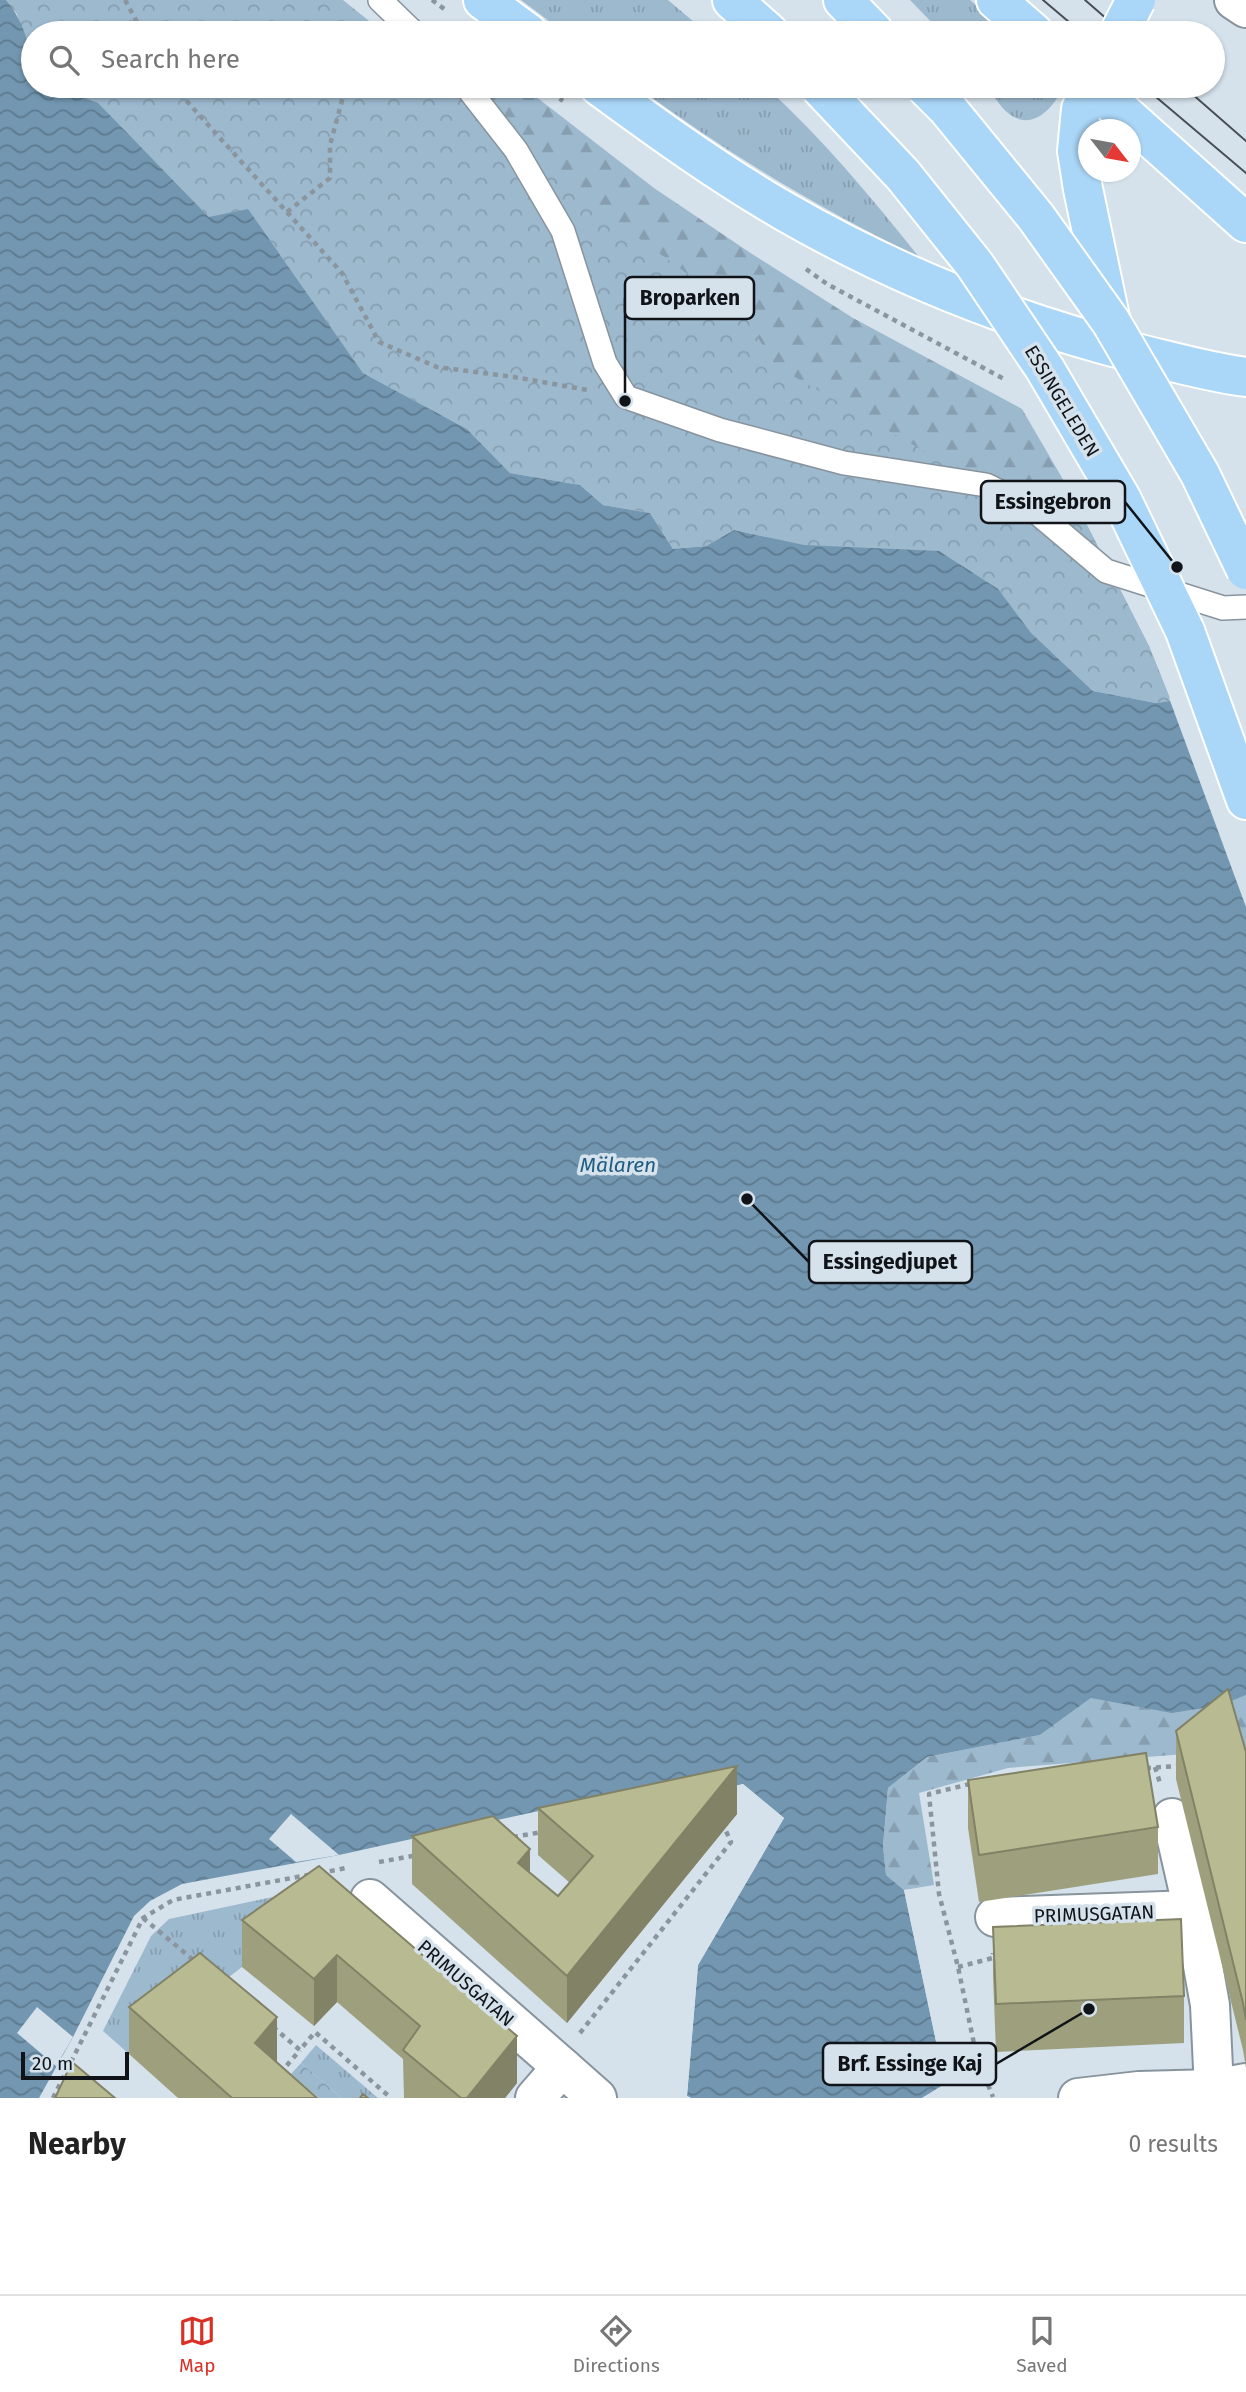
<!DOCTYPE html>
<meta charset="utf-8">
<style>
:root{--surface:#fff;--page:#f2f2f2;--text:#222;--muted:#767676;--line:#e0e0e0;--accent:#d93025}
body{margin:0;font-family:"Fira Sans",sans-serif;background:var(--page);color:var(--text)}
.compass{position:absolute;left:1078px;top:119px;width:63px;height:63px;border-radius:50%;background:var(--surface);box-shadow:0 2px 5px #0004;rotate:121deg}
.scale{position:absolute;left:21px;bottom:18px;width:108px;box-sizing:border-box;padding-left:7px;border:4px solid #101418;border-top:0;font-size:19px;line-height:24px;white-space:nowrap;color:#101418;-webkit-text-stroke:5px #d5e2ec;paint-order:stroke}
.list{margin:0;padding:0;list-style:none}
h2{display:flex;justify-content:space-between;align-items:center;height:91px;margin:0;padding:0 28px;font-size:30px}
h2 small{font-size:23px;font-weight:400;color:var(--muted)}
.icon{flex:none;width:38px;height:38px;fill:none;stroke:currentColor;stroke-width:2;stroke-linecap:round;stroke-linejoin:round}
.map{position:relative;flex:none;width:1246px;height:2098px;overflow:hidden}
.search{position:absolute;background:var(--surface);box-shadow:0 2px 5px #0004;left:21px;right:21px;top:21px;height:77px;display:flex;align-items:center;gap:18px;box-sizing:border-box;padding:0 24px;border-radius:38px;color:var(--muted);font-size:26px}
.sheet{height:196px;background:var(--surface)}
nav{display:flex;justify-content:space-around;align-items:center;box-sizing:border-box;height:98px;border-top:2px solid var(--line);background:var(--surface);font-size:19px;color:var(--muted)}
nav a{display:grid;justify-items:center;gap:4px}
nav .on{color:var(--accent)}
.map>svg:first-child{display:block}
.grass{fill:url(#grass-tufts)}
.forest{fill:url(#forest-firs)}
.park{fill:url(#park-crowns)}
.water{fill:url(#water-waves)}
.pier{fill:#d5e2ec}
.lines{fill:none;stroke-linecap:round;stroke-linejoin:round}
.service-casing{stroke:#88949d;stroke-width:26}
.minor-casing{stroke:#88949d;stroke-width:42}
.tertiary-casing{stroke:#88949d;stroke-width:42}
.motorway-casing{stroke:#fff;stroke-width:42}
.path{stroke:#8b959d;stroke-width:4.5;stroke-dasharray:5 5;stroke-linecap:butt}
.service{stroke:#fff;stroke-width:23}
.minor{stroke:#fff;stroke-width:38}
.tertiary{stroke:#fff;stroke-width:38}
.motorway{stroke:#aad6f7;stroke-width:38}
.tram{stroke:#484e54;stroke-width:2}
.motorway-bridge-casing{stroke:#fff;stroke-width:42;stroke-linecap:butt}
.motorway-bridge{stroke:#aad6f7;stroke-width:38}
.wall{fill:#9ea07d}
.shaded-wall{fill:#818266}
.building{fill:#b8ba91;stroke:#818266;stroke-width:2}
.labels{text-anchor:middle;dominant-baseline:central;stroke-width:7;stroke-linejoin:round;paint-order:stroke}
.street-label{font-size:19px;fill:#101418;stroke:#d5e2ec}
.water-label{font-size:21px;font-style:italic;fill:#215c81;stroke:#d5e2ec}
.leader{fill:none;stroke:#101418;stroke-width:2.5}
.callout-dot{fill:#101418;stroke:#d5e2ec;stroke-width:2.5}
.callout{fill:#d5e2ec;stroke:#101418;stroke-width:2.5}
.callout-label{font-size:21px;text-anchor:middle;font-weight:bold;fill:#101418}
</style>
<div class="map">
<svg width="1246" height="2098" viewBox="0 0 1246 2098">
<defs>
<pattern id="grass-tufts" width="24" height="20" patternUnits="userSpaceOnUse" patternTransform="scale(1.75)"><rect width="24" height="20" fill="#9db9ce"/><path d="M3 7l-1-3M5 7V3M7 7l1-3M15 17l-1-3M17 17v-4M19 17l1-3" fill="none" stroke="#869eb0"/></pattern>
<pattern id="forest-firs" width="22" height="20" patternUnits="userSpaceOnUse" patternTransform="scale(1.75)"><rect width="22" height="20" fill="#9db9ce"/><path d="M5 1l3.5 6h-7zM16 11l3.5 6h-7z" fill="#869eb0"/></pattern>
<pattern id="park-crowns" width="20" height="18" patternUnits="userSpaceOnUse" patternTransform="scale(1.75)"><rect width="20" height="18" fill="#9db9ce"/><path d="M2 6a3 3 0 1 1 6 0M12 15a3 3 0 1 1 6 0" fill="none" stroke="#869eb0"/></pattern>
<pattern id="water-waves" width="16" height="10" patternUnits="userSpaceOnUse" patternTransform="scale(1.75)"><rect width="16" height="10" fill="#7397b1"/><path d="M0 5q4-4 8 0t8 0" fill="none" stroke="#5d7a8f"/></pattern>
</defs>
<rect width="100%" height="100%" fill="#d5e2ec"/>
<!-- grass -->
<g class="grass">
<path d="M521 0H668L707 33H565Z"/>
<path d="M910 0H970L1010 33H942Z"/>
<path d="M636 86H765C822 138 871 197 919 257 819 209 725 152 636 86Z"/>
<path d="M987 86H1064C1054 107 1033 133 1008 113 1000 107 993 94 987 86Z"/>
<path d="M296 1892 242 1967 129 2054 103 2031 151 1936 169 1919Z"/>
<path d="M316 2045 378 2098H342L301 2063Z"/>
</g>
<!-- forest -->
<g class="forest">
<path d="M52 86H522L654 188 752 254 853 318 1022 409 1068 488 1149 646 1171 701 363 373 282 255Z"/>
<path d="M1246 1695V1752L1198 1753 1008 1768 919 1793 934 1885 904 1890 886 1875 883 1846 888 1788 927 1757 1040 1735 1091 1698Z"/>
</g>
<!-- park -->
<g class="park">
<path d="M6 0H343L384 33H33V63L17 14Z"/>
<path d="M52 86H448L610 217 746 317 774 365 955 469 1068 488 1149 646 1171 701 1156 703 1093 691 1031 633 998 589 939 551 804 545 734 530 706 546 673 549 650 513 603 505 580 485 510 473 467 429 363 373 248 209 210 218 98 103Z"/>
<path d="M301 2063 342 2098H319L291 2074Z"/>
</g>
<!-- water -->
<path class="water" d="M0 0H6C26 23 33 56 33 86H52L98 103 209 217 248 209 363 373 467 429 510 473 580 485 603 505 650 513 673 549 706 546 734 530 804 545 939 551 998 589 1031 633 1093 691 1156 703 1246 690V1695L1221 1705 1172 1713 1091 1698 1040 1735 927 1757 888 1788 883 1846 886 1875 904 1890 945 2084 922 2098H691L687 2096 698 1965 784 1818 743 1784 727 1788 684 1779 339 1855 182 1884 150 1901 134 1916 73 2037 39 2098H0Z"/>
<!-- pier -->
<g class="pier">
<path d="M1246 687V907L1169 698Z"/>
<path d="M743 1784 784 1818 698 1965 687 2096 691 2098H684L694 1964 780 1819 742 1788 728 1791 720 1790Z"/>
<path d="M291 1814 339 1855 296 1862 269 1839Z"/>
<path d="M908 1889 949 2084 947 2087 929 2098H922L945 2084 904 1890Z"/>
<path d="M37 2007 73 2037 56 2066 17 2033Z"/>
</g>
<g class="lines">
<!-- service casing -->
<g class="service-casing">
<g id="service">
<path d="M380 0 414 33"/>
<path d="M466 86 516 150 563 231 605 363 626 397 720 430 844 463 986 485 1029 506 1106 571 1223 608 1246 607"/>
</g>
</g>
<!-- minor casing -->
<g class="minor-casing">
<g id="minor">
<path d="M1172 1818 1193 1910 1210 2005 1214 2089"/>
<path d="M370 1899 562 2067"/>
<path d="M995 1917 1193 1910"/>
<path d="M535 2098 562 2067 597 2098"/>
<path d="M1078 2098 1139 2091 1214 2089 1246 2083"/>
</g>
</g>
<!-- tertiary casing -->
<g class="tertiary-casing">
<path id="tertiary" d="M1234 0 1246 8"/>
</g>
<!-- motorway casing -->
<g class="motorway-casing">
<g id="motorway">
<path d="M483 0 528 33"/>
<path d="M732 0 769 33"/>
<path d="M843 0 875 33"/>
<path d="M996 0 1034 33"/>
<path d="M599 86C659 130 720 174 784 211 893 274 1011 321 1132 352 1170 361 1207 372 1246 377"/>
<path d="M1093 86 1081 109 1077 151 1083 189 1111 322"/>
<path d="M1093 86 1246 223"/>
<path d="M1185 631 1246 800"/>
</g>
</g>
<!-- path -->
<g class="path">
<path d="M125 0 143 33"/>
<path d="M432 0 447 11"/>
<path d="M173 86 342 273 379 342 437 367 514 377 588 390"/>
<path d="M544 86 563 101"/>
<path d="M287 212 330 178V145L346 86"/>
<path d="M806 269 827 284 1006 380"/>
<path d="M1155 1767 1160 1783"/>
<path d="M1146 1768 1179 1766"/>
<path d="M970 1784 929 1794 939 1894 958 1967 977 2058 993 2097"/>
<path d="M513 1837 542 1832"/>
<path d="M379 1862 418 1855"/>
<path d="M320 1873 346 1868"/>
<path d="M143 1918 197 1963"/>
<path d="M958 1967 993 1958V1953"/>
<path d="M273 2027 300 2050 315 2032 391 2098"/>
<path d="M580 2033 731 1842 725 1829"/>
<path d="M284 2073 282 2071 300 2050"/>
<path d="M53 2098 143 1918 173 1900 308 1875"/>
</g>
<!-- service -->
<use href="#service" class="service"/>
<!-- minor -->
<use href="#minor" class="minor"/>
<!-- tertiary -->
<use href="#tertiary" class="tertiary"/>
<!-- motorway -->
<use href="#motorway" class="motorway"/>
<!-- tram -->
<g class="tram">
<path d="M1043 0 1082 33"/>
<path d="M1085 0 1123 33"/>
<path d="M1143 86 1246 173"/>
<path d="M1183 86 1246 141"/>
</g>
<!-- motorway-bridge casing -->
<g class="motorway-bridge-casing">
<g id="motorway-bridge">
<path d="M1119 33 1136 0"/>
<path d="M819 86 903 175 975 265 1045 369 1122 500 1185 631"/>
<path d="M925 86 947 108 1036 217 1111 322 1200 474 1246 570"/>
</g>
</g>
<!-- motorway-bridge -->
<use href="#motorway-bridge" class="motorway-bridge"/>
</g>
<!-- wall -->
<g class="wall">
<path d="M1176 1731 1246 1752V2068L1243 2050 1176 1779Z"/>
<path d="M968 1780 1158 1827V1874L979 1902 968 1828Z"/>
<path d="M538 1808 737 1814 567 2023 412 1884V1836L530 1873 558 1896 570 1883 538 1855Z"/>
<path d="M319 1866 517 2083 505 2098H404L403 2059 337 2002 314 2026 242 1967V1920Z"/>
<path d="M993 1927 1184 1996V2043L996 2052 993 1975Z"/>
<path d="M129 2007 277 2062 317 2098H178L129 2054Z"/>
</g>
<!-- shaded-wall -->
<g class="shaded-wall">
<path d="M737 1766V1814L567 2023V1976Z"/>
<path d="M530 1849V1896L518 1863Z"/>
<path d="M337 1955V2002L314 2026V1979Z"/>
<path d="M277 2017V2064L255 2043Z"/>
<path d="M517 2036V2083L505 2098H467Z"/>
</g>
<!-- building -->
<g class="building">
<path d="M1228 1689 1246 1752V2020L1243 2003 1176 1731Z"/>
<path d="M1146 1753 1158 1827 979 1855 968 1780Z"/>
<path d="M737 1766 567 1976 412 1836 493 1816 530 1849 518 1863 558 1896 593 1856 538 1808Z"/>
<path d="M319 1866 517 2036 467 2098H461L403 2050 420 2026 337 1955 314 1979 242 1920Z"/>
<path d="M1181 1919 1184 1996 996 2004 993 1927Z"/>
<path d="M200 1953 277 2017 255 2043 317 2098H232L129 2007Z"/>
<path d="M72 2062 115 2098H55Z"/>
<path d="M363 2094 368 2098H360Z"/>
</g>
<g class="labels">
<!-- street labels -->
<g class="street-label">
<text transform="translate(1062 401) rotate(59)">ESSINGELEDEN</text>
<text transform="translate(1094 1914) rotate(-2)">PRIMUSGATAN</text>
<text transform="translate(466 1983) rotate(41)">PRIMUSGATAN</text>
</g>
<!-- water labels -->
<g class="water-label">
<text x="618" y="1165">Mälaren</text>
</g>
</g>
<!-- callouts -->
<path class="leader" d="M625 401L625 298M1177 567L1125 502M747 1199L809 1262M1089 2009L996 2064"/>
<g class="callout-dot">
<circle cx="625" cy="401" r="7"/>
<circle cx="1177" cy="567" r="7"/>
<circle cx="747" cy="1199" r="7"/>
<circle cx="1089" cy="2009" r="7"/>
</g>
<g class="callout">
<rect x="625" y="277" width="129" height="42" rx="7"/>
<rect x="981" y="481" width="144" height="42" rx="7"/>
<rect x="809" y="1241" width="163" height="42" rx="7"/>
<rect x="823" y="2043" width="173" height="42" rx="7"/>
</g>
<g class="callout-label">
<text x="690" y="305">Broparken</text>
<text x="1053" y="509">Essingebron</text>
<text x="890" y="1269">Essingedjupet</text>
<text x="910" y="2071">Brf. Essinge Kaj</text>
</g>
</svg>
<svg class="compass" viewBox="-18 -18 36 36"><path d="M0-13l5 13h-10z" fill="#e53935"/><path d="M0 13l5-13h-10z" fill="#767676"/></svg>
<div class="scale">20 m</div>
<div class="search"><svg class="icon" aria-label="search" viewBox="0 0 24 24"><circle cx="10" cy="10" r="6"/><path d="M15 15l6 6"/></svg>Search here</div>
</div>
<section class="sheet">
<h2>Nearby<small>0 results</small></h2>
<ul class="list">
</ul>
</section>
<nav>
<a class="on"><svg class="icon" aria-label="map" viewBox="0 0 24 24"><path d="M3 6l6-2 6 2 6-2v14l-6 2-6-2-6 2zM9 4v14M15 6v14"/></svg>Map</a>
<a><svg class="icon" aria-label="directions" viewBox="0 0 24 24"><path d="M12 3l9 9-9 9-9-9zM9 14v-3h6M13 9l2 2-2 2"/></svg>Directions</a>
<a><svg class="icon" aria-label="saved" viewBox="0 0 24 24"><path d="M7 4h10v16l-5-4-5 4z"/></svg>Saved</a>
</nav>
